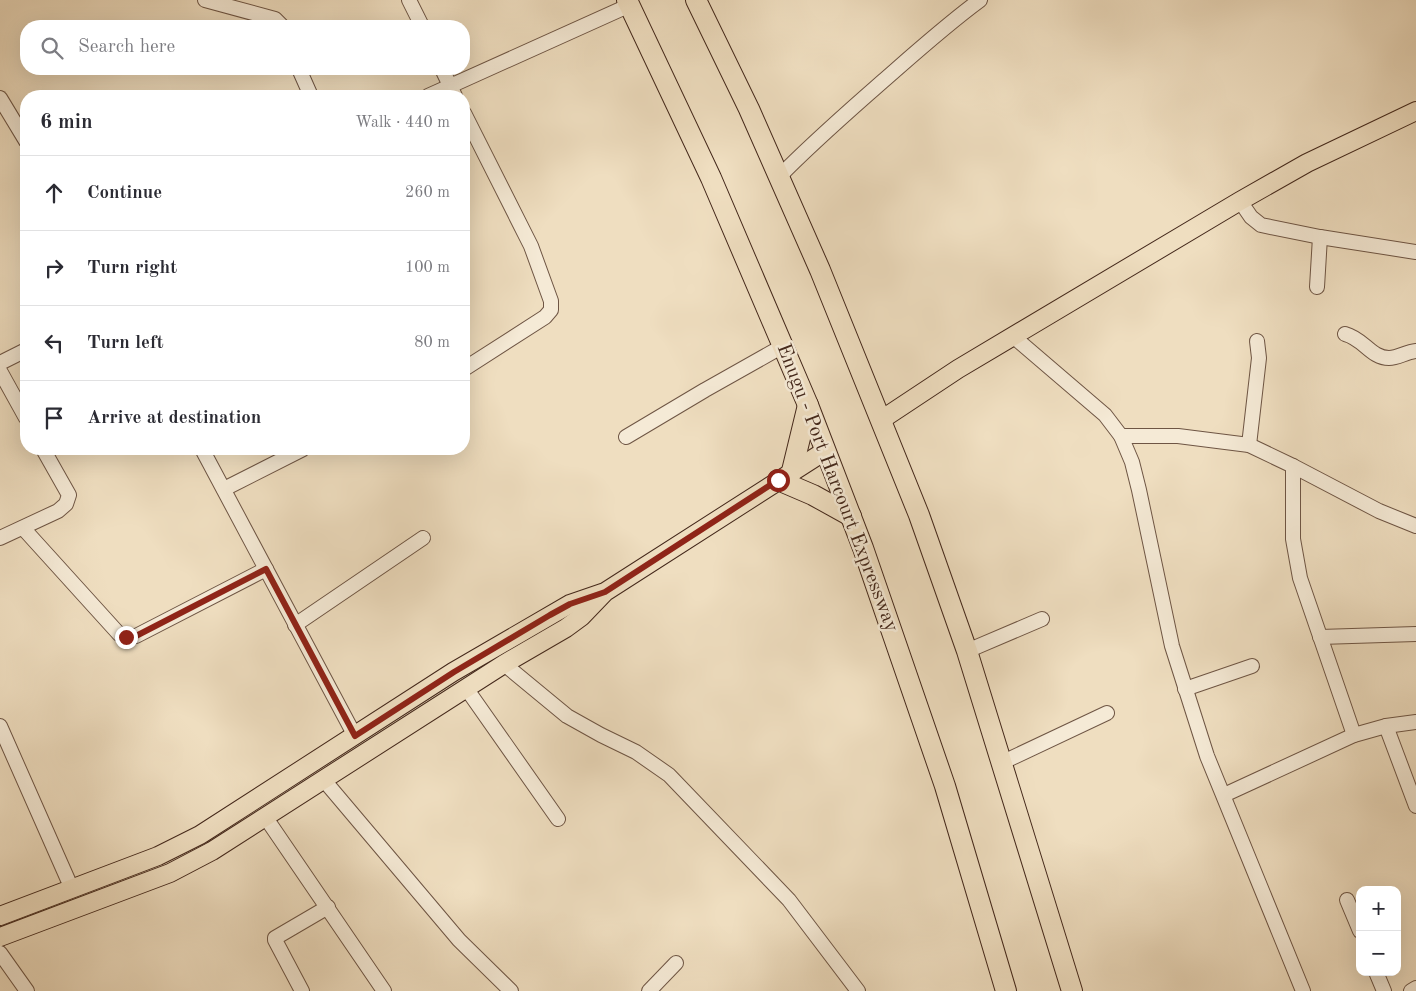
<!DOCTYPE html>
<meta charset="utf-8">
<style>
:root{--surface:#fff;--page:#f2f2f3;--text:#2b2b33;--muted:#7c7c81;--line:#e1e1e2}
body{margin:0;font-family:"Old Standard TT",serif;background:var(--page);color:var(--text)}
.controls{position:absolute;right:15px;bottom:15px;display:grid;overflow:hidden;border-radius:10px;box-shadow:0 5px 20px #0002}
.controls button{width:45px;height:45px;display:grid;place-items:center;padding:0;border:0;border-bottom:1px solid var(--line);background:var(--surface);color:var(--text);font:25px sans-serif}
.stop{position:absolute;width:15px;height:15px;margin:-11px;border:4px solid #8f2418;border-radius:50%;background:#fff}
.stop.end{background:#8f2418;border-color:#fff;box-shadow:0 1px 5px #0008}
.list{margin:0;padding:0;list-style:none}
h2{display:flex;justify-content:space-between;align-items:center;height:65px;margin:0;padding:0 20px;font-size:21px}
h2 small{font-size:16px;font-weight:400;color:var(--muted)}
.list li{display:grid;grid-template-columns:32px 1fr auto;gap:15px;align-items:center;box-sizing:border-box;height:75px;padding:0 20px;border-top:1px solid var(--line)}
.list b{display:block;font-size:19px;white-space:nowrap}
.list em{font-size:16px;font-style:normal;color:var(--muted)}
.icon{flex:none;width:28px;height:28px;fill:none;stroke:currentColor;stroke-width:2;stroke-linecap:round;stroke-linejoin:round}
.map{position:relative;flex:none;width:1416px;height:991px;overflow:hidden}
.search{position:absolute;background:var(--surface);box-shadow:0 5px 20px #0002;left:20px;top:20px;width:450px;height:55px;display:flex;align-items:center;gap:12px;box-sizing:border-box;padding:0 18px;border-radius:20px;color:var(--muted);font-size:19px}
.panel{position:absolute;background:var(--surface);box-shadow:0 5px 20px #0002;left:20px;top:90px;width:450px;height:365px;border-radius:20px}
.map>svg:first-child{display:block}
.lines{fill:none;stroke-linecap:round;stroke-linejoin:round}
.minor-casing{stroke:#6e5544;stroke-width:16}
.major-casing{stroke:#43271a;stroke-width:20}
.highway-casing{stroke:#43271a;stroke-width:22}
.minor{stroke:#f5ead6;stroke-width:14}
.major{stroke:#efdec0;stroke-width:18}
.highway{stroke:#efdec0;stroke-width:20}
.route{stroke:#8f2418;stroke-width:6}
.labels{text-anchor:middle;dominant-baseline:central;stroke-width:5;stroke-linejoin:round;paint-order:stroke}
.street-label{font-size:20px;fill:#43271a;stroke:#f5ead6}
</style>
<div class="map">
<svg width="1416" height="991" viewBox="0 0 1416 991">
<rect width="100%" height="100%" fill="#efdec0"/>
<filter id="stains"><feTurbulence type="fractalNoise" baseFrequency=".004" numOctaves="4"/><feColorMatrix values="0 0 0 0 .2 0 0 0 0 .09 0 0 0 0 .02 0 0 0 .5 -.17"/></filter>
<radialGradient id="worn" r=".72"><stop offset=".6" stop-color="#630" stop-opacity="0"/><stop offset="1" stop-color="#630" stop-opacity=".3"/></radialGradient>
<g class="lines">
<!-- minor casing -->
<g class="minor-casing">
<g id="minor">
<path d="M205 0 275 19 282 26"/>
<path d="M409 0 422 26"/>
<path d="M299 69 311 96"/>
<path d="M442 69 455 96"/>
<path d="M428 96 630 5"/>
<path d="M0 98 26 141"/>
<path d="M464 113 531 246 551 301V310L545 317 464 369"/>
<path d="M779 177C812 143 848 112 883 81 915 53 946 25 980 0"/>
<path d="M1240 201 1251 217 1261 225 1320 237 1416 252"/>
<path d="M1317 287 1320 237"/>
<path d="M1345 334C1364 339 1371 358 1389 358 1398 358 1406 352 1416 351"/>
<path d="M1014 337 1105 415 1121 436 1132 462 1139 490 1172 646 1207 756 1303 991"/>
<path d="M0 363 26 350"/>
<path d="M0 371 26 418"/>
<path d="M1121 436H1178L1249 445 1293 466 1379 511 1416 526"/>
<path d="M626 437 705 390 783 346"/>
<path d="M1249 445 1259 358 1257 341"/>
<path d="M202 449 355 736"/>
<path d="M1293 466V539L1300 578 1354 735"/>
<path d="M224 489 303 449"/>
<path d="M23 528 119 634 126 637 136 636 266 569"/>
<path d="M0 538 58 511 66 504 69 495 43 449"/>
<path d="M295 625 423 538"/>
<path d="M1320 637 1416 634"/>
<path d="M967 651 1042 619"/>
<path d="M504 664 567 716 601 735 636 752 669 775 789 900 858 991"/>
<path d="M466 688 558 819"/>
<path d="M1185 689 1252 666"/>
<path d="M0 726 72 889"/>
<path d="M1386 726 1416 806"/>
<path d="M1001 763 1107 713"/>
<path d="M323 779 459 940 511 991"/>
<path d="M1224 795 1354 735 1386 726 1416 722"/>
<path d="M266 818 384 991"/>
<path d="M1347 900 1360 931"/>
<path d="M0 953 27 991"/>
<path d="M1376 972 1384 991"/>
<path d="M302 991 275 940V938L328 907"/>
<path d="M649 991 676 963"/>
<path d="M1411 991 1416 988"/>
</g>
</g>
<!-- major casing -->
<g class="major-casing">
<g id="major">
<path d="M881 420 958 369 1240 201 1307 163 1416 111"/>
<path d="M0 916 158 856 200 835 453 672 570 604 602 593"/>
<path d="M0 937 170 873 212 851 504 664 566 628 581 617 605 592 825 451"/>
</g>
</g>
<!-- highway casing -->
<g class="highway-casing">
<g id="highway">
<path d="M627 0 711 178 808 405 863 548 945 786 1006 991"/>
<path d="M696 0 749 109 820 270 919 515 967 651 1072 991"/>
<path d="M792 471 808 405"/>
<path d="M778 480 813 495 851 516"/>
</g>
</g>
<!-- minor -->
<use href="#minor" class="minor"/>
<!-- major -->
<use href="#major" class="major"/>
<!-- highway -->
<use href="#highway" class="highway"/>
</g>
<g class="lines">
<!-- route -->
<path class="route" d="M126 637 136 636 266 569 355 736 454 672 550 615 570 604 605 592 778 480"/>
</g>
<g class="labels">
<!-- street labels -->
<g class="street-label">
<text transform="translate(837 488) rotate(69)">Enugu - Port Harcourt Expressway</text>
</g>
</g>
<rect width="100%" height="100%" filter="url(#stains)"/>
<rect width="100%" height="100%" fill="url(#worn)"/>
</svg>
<div class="controls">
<button>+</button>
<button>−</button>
</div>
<div class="stop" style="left:778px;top:480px"></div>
<div class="stop end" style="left:126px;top:637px"></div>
<div class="search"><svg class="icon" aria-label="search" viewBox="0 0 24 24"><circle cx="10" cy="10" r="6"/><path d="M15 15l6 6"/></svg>Search here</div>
<section class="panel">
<h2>6 min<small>Walk · 440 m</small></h2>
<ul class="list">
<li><svg class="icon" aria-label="ahead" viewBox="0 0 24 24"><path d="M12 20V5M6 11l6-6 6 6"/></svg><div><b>Continue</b></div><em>260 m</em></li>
<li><svg class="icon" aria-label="right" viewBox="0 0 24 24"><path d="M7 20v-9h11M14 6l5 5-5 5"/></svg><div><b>Turn right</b></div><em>100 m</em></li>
<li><svg class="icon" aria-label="left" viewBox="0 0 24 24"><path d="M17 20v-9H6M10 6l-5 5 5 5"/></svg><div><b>Turn left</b></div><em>80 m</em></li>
<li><svg class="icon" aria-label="arrive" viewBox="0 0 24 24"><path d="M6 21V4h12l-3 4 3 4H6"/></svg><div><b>Arrive at destination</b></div></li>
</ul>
</section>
</div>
